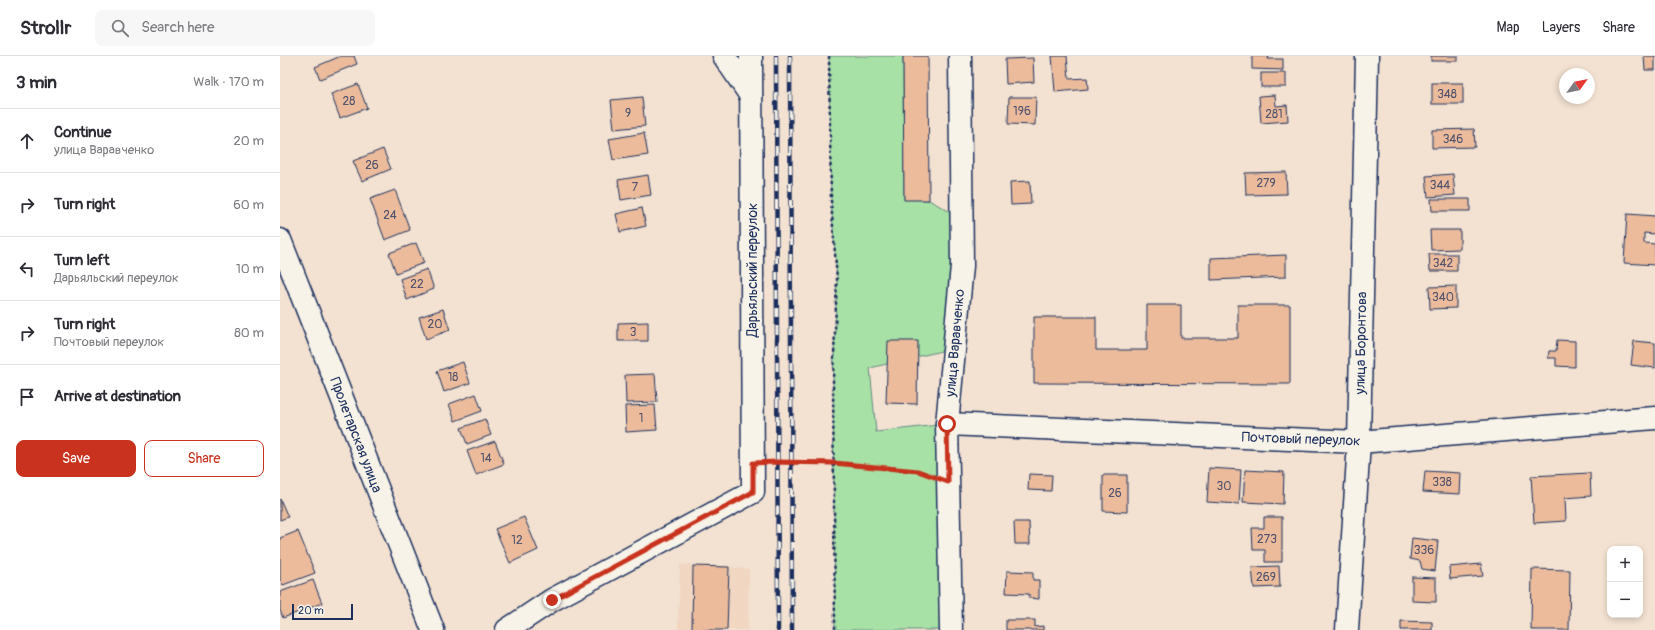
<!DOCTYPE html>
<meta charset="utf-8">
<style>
:root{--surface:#fff;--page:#f7f7f7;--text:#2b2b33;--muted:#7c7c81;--line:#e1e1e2;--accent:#c8321e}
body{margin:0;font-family:Pangolin,sans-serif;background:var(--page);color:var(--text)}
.controls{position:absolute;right:12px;bottom:12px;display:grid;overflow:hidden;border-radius:8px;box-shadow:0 2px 6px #0003}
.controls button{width:36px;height:36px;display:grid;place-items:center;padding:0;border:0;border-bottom:1px solid var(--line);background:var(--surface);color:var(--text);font:20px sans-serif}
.compass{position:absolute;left:1279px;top:12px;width:36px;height:36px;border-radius:50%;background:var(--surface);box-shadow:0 2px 6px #0003;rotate:57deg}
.scale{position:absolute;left:12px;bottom:10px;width:61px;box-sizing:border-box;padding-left:4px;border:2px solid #1b2f5e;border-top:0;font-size:11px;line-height:14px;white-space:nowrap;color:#1b2f5e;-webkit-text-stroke:3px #f7f3e8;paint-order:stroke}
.stop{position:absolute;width:12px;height:12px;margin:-9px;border:3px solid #c8321e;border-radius:50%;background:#fff}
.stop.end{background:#c8321e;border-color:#fff;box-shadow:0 1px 4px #0008}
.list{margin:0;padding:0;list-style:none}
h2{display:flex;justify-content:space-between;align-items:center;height:52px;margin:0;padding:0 16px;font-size:17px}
h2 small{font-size:13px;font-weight:400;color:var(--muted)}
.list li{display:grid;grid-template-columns:26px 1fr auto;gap:12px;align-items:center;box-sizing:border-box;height:64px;padding:0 16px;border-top:1px solid var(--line)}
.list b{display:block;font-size:15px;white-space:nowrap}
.list p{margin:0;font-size:13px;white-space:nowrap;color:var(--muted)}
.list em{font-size:13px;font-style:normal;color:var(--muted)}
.actions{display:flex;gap:8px;padding:12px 16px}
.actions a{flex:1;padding:9px 0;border:1px solid var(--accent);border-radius:8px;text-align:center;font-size:14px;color:var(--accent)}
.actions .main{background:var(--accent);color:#fff}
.icon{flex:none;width:22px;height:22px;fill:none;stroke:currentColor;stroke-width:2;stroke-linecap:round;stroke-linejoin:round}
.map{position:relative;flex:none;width:1375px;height:574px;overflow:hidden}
header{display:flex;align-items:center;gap:24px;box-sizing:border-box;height:56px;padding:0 20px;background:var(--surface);border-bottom:1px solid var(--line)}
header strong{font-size:19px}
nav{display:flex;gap:22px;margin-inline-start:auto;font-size:14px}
.search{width:280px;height:36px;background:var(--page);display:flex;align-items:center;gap:10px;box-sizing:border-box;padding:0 14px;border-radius:8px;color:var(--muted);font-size:15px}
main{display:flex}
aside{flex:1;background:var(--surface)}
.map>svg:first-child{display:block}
.built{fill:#f1d6c1}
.green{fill:#a8e1a6;stroke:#628882}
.building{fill:#ebbb9b;stroke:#1b2f5e}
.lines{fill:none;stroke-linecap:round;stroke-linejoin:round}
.minor-casing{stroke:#1b2f5e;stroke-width:25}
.path{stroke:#1b2f5e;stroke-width:2.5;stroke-dasharray:3 3;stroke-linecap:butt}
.minor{stroke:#f7f3e8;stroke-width:22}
.rail-casing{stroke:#1b2f5e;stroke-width:4.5}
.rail{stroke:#f7f3e8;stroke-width:3;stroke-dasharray:9;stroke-linecap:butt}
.route{stroke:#c8321e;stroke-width:5}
.labels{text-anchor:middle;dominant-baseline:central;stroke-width:4;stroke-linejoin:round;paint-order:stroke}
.number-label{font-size:12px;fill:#4f526d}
.street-label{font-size:14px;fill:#1b2f5e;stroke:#f7f3e8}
</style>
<header>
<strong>Strollr</strong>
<div class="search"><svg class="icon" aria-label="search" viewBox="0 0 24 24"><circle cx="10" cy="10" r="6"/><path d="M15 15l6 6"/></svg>Search here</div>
<nav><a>Map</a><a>Layers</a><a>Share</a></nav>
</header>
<main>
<aside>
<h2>3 min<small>Walk · 170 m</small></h2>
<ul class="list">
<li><svg class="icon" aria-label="ahead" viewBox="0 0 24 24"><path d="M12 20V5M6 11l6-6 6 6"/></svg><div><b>Continue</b><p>улица Варавченко</p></div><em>20 m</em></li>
<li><svg class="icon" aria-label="right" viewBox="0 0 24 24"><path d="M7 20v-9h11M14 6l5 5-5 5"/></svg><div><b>Turn right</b></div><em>60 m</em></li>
<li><svg class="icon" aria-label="left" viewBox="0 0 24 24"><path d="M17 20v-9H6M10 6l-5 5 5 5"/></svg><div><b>Turn left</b><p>Дарьяльский переулок</p></div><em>10 m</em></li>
<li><svg class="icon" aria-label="right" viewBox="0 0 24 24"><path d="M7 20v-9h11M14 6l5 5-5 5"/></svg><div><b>Turn right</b><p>Почтовый переулок</p></div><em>80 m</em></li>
<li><svg class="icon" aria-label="arrive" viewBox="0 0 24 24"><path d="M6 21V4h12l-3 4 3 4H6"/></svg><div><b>Arrive at destination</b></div></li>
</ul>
<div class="actions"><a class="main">Save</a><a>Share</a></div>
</aside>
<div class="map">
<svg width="1375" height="574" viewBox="0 0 1375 574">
<rect width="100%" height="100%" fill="#f3e2d1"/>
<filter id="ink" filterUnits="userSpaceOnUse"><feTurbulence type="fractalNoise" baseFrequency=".025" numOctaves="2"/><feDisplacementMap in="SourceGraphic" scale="8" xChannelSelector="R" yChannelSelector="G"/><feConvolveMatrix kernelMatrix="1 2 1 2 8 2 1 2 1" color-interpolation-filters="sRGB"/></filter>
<g filter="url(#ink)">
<!-- built -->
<path class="built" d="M400 508 449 511 469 513 468 574H398Z"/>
<!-- green -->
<path class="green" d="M549 0H623L624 143 649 144 681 162 674 292 590 312 596 376 667 368 671 574H555L553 324 557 223 551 145Z"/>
<!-- building -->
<g class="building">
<path d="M61 0H74L77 8 40 23 35 11Z"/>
<path d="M623 0H648L649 144H624Z"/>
<path d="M772 0H787L789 23 807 22 808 33 775 36Z"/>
<path d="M972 0H989L988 3H1003V14L972 13Z"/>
<rect x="1151" y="0" width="27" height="5"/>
<path d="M1364 0H1375V14H1365Z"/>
<path d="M753 2 754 26 726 28 725 3Z"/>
<rect x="981" y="17" width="25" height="14"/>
<rect x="1152" y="27" width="31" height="21"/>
<path d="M78 28 87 52 60 62 51 38Z"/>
<path d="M995 39 996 50 1007 49 1008 65 981 67 979 40Z"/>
<path d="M362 41 365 70 334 73 331 44Z"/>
<path d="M729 41H756L755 69 728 68Z"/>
<path d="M1194 73 1195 91 1152 92V74Z"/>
<path d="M364 77 368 99 333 104 329 83Z"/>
<path d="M103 93 111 113 82 125 73 105Z"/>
<path d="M1006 116 1007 138 966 139 965 117Z"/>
<path d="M1173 118 1175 139 1148 141 1146 120Z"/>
<path d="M368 119 371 139 341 144 338 124Z"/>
<path d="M750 125 751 148 731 149 730 126Z"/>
<path d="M115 134 130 174 105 184 90 143Z"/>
<path d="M1151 143H1190V155H1152Z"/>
<path d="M362 152 366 170 340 176 336 158Z"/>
<path d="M1347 158 1375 160V178L1364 177V187L1375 188V209L1344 207Z"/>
<path d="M1150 174H1180V193L1151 194Z"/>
<path d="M136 187 144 207 116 217 109 197Z"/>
<path d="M1149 198H1177V215H1150Z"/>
<path d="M1006 199V221L931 224V202Z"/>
<path d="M147 213 154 233 127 244 120 223Z"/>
<path d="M1176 230V252L1150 253 1149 231Z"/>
<path d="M867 249H901V282H958V249H1010V328L754 327V261H816V294H867Z"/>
<path d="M163 253 170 274 146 283 139 261Z"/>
<path d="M368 266V285H338V267Z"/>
<path d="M1277 284 1295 285V311L1276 310V302H1268L1269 295H1276Z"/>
<path d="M608 285H638L637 348 606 347Z"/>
<path d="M1354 285 1375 287V312L1351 309Z"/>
<path d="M183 306 190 327 164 336 157 315Z"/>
<path d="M375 318 377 346 346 347 345 319Z"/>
<path d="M196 338 202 355 175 365 169 348Z"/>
<path d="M375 349 377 374 346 376 345 350Z"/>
<path d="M205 363 211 379 187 388 181 372Z"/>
<path d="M215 385 224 408 196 419 187 395Z"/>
<path d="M929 412 961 414 959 448 927 446Z"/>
<path d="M965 414 1004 416 1003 448 963 446Z"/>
<path d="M1145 415 1181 417 1180 438 1143 436Z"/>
<path d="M1310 417 1311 440 1285 442 1286 465 1254 467 1251 420Z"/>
<path d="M749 418 772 419 771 435 748 434Z"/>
<path d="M823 419H847V456L823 455Z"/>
<path d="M0 443 8 461 0 464Z"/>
<path d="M244 461 258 494 230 507 215 473Z"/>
<path d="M984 461H1002V506H985V494H973L972 472H984Z"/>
<path d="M734 466H749L750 488H735Z"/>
<path d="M18 475 35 517 3 529 0 523V482Z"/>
<path d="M1132 482 1158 485 1155 515 1142 513 1140 505 1130 503Z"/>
<path d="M1201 508 1203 520 1170 523 1169 511Z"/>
<path d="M413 510 449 511 447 574H412Z"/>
<path d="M999 510 1000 531 974 532 972 511Z"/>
<path d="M1252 513 1290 514 1289 574H1251Z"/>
<path d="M727 515 753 516V524H759V543L749 542V538L726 537Z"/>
<path d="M1132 521 1156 522V546L1132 545Z"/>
<path d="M33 524 42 547 3 562 0 554V536Z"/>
<path d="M726 564H755V571L763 570V574H726Z"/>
<path d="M1121 565 1152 566V574H1121Z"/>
</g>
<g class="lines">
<!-- minor casing -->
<g class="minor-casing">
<g id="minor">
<path d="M444 0 471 40"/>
<path d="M0 184 153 574"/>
<path d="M667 368 1079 386 1375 362"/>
<path d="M227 574 272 544 473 436 471 0"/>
<path d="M671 574 667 368 682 210 680 0"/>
<path d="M1067 574 1079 386 1087 0"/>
</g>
</g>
<!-- path -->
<g class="path">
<path d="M549 0 551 145 557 223 553 324 555 574"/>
<path d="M493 406 554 407 638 415 647 418"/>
</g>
<!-- minor -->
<use href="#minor" class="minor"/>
<!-- rail casing -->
<g class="rail-casing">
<g id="rail">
<path d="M496 0 498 574"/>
<path d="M510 0 512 574"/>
</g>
</g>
<!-- rail -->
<use href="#rail" class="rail"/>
</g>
</g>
<g class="lines" filter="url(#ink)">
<!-- route -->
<path class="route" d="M272 544 473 436V407L498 406 554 407 638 415 668 426 667 368"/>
</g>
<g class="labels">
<!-- number labels -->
<g class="number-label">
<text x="1167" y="38">348</text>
<text x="69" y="45">28</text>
<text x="742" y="55">196</text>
<text x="348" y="57">9</text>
<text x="994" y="58">281</text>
<text x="1173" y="83">346</text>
<text x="92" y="109">26</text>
<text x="986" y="127">279</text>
<text x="1160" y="129">344</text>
<text x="355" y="131">7</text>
<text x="110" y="159">24</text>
<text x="1163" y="207">342</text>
<text x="137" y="228">22</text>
<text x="1163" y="241">340</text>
<text x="155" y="268">20</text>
<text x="353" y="276">3</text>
<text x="173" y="321">18</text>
<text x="361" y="362">1</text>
<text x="206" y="402">14</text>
<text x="1162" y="426">338</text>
<text x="944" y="430">30</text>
<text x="835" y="437">26</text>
<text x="987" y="483">273</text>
<text x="237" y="484">12</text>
<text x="1144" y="494">336</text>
<text x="986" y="521">269</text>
</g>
<!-- street labels -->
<g class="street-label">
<text transform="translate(472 214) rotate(-90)">Дарьяльский переулок</text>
<text transform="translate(675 287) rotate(-85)">улица Варавченко</text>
<text transform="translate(1081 287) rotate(-89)">улица Боронтова</text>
<text transform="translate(76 379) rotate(69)">Пролетарская улица</text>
<text transform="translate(1021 383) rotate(2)">Почтовый переулок</text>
</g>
</g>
</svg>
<div class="controls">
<button>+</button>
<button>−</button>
</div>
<svg class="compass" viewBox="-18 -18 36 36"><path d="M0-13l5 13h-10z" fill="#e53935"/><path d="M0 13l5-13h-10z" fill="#7c7c81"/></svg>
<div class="scale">20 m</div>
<div class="stop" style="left:667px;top:368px"></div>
<div class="stop end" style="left:272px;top:544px"></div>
</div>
</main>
